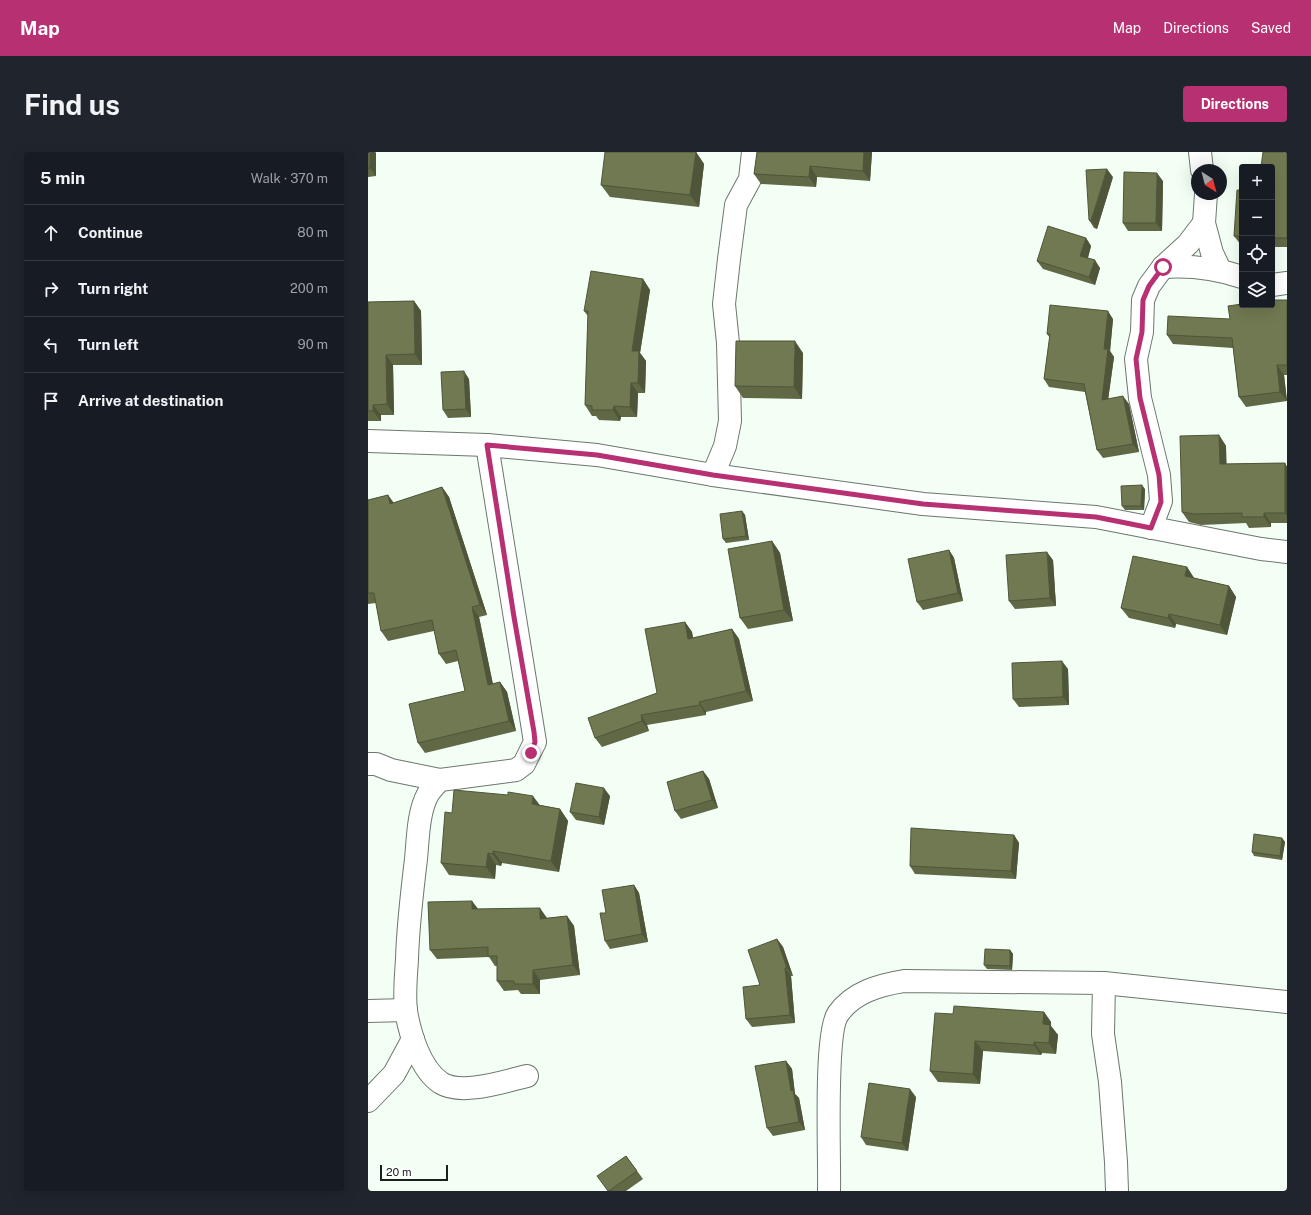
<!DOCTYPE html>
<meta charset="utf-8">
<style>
:root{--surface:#171b24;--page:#20242c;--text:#f1f3f6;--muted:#9ea1a6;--line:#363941;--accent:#b73072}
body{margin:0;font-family:"Public Sans",sans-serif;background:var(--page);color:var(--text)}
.controls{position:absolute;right:12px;top:12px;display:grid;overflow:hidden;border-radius:4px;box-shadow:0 4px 16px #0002}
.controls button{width:36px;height:36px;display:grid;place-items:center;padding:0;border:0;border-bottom:1px solid var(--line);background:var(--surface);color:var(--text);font:20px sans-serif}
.compass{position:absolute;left:823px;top:12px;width:36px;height:36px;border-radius:50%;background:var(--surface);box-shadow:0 4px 16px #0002;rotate:144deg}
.scale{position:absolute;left:12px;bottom:10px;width:68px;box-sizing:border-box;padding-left:4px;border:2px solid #1c201d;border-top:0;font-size:11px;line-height:14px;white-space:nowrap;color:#1c201d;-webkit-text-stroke:3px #fff;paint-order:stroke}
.stop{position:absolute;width:12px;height:12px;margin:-9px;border:3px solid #b73072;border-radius:50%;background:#fff}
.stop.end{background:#b73072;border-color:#fff;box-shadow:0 1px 4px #0008}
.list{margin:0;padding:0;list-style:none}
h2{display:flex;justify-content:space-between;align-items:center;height:52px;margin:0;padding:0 16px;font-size:17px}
h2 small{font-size:13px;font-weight:400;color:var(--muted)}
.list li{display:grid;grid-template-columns:26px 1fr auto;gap:12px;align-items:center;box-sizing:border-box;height:56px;padding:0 16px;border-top:1px solid var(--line)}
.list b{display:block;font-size:15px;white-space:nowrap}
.list em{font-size:13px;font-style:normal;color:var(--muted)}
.icon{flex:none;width:22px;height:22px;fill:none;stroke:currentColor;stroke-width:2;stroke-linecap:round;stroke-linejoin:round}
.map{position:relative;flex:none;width:919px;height:1039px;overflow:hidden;border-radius:4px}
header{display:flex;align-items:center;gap:24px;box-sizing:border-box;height:56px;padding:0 20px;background:var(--accent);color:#fff}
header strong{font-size:19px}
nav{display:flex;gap:22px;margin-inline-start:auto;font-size:14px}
.intro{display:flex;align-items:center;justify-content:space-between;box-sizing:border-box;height:96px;padding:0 24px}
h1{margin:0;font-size:28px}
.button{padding:10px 18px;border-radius:4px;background:var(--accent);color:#fff;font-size:14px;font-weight:700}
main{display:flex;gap:24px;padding:0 24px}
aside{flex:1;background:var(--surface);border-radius:4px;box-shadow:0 4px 16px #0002}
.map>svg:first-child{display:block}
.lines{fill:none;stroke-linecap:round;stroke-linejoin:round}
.street-casing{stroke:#6c776e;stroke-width:24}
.secondary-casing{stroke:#6c776e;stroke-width:24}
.street{stroke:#fff;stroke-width:22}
.secondary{stroke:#fff;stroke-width:22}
.wall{fill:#606846}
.shaded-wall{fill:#4e5539}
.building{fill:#707951;stroke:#4e5539}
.route{stroke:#b73072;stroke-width:5}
</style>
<header>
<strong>Map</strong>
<nav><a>Map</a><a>Directions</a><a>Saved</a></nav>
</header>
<div class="intro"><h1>Find us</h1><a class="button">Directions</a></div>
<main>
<aside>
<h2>5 min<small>Walk · 370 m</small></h2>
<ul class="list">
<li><svg class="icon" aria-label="ahead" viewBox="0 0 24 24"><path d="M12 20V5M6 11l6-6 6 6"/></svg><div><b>Continue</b></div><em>80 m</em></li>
<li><svg class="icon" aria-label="right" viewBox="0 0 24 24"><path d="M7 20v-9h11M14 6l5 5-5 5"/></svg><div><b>Turn right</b></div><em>200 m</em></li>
<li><svg class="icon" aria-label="left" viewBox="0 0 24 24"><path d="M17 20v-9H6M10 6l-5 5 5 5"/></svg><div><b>Turn left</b></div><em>90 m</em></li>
<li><svg class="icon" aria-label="arrive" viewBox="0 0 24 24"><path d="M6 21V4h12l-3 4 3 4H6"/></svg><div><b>Arrive at destination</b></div></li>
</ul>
</aside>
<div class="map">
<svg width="919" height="1039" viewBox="0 0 919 1039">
<rect width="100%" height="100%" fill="#f3fef4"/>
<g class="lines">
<!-- street casing -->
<g class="street-casing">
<g id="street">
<path d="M832 0 834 18"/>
<path d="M838 42 836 71 844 101 852 118"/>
<path d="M795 115C823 113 847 116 874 125"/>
<path d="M904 133 919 131"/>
<path d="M119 293 167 590 156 612 148 618 72 628C68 632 63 637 60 642 50 660 50 687 48 707 44 740 40 773 39 807 38 824 36 842 38 859 42 882 52 917 73 931 94 944 137 929 159 924"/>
<path d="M345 323 357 294 362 269 360 191 356 152 361 107 368 53 382 27 385 0"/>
<path d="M783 376 793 349 791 323 772 246 768 207 774 180 775 148 781 134 795 115 820 92 836 71"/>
<path d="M0 612H8L23 618 72 628"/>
<path d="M736 831 735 882 742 930 748 1010 749 1039"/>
<path d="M0 859 38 858"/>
<path d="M0 949 26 922 45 887"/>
<path d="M461 1039C462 1008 456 882 470 862 485 840 512 833 536 829L736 831 919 850"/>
</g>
</g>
<!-- secondary casing -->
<g class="secondary-casing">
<path id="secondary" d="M0 289 119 293 229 303 345 323 555 352 728 365 893 397 919 400"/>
</g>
<!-- street -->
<use href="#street" class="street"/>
<!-- secondary -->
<use href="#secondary" class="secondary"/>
</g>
<!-- wall -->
<g class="wall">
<path d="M0 0H7L8 1V24L0 25Z"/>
<path d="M328 0 336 12 331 55 242 45 233 33Z"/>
<path d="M389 0H504L502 29 449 25 448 35 393 32 386 22Z"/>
<path d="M919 0V95H904V15Z"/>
<path d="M745 25 729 77 726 76 721 68Z"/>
<path d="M795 29 794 79H760L755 71Z"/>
<path d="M874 38V93H873L866 84Z"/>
<path d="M718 86 723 94 720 106 732 116 727 133 675 117 669 109Z"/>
<path d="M275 127 282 138 272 201 278 209 277 241H270L269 265H253L252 269 231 268 228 264H224L217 253 220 164 216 159Z"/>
<path d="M919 148V223H916L919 249 878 255 871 245 865 196 805 192 799 183 862 167Z"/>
<path d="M46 149 53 159 54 213H25L26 263H13V269H0V150Z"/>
<path d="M745 167 742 199 746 205 740 247 761 252 771 300 735 306 729 298 717 240 681 235 676 227 682 186 679 182Z"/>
<path d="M435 201 434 247 375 246 367 234Z"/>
<path d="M101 227 103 265 80 266 75 258Z"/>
<path d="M851 283 858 294V312L917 311 919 315V371H903V375L881 376 878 371 833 373 821 370 814 360Z"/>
<path d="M74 335 81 345 119 463 111 465 125 532 132 530 139 540 148 579 57 601 50 591 97 539 90 509 78 512 71 502 66 479 20 489 13 479 8 451 0 452V348L20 343 26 351Z"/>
<path d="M777 337 776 358H757L754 354Z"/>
<path d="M374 359 377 363 381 388 358 391 355 387Z"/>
<path d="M404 389 412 401 425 469 380 477 372 466Z"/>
<path d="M581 398 586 406 595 449 555 458 549 450Z"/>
<path d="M685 408 688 454 647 457 641 449Z"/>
<path d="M819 415 826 426 861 434 868 445 859 483 808 472 807 476 761 466 753 456Z"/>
<path d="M317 470 324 480 325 486 364 477 371 487 385 549 338 560V563L279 573 281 579 234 595 227 586 289 541Z"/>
<path d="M700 517 701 553 651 555 645 547Z"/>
<path d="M335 619 341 627 350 656 313 667 307 659Z"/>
<path d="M242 644 236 673 208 668 202 660Z"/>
<path d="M172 653 192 657 200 669 191 720 134 711 133 714 128 713 127 727 81 723 73 711 84 661Z"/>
<path d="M646 683 651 691 648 727 547 722 542 714Z"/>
<path d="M914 686 917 690 914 708 886 704 884 700Z"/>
<path d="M266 733 271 741 280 790 242 797 237 789 238 761Z"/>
<path d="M110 757 179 766 199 764 206 774 212 823 172 828V842H153L150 838 136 839 129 829V814H127L121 805 69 807 62 798Z"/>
<path d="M409 787 415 795 425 824H423L427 871 384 875 378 867Z"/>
<path d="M642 798 645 802 644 818 619 817 616 813Z"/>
<path d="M676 860 683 870V874L690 883 688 902 674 901 673 903 615 899 612 932 570 930 562 919 585 862Z"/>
<path d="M418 909 424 917 427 942 431 946 437 978 405 984 399 976Z"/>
<path d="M548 945 540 999 498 993 493 985Z"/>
<path d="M258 1004 275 1027 258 1039H240Z"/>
</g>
<!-- shaded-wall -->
<g class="shaded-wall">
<path d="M2 0H7L8 1V24L2 16Z"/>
<path d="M328 0 336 12 331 55 322 43Z"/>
<path d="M496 0H504L502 29 495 19Z"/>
<path d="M442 14 449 25 448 35 441 25Z"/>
<path d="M739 17 745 25 729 77 723 69Z"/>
<path d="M789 21 795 29 794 79 788 71Z"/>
<path d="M718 86 723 94 718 112 712 104Z"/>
<path d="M727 108 732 116 727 133 721 125Z"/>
<path d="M275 127 282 138 272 201 278 209 277 241 270 231 264 199Z"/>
<path d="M46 149 53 159 54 213 47 202Z"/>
<path d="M740 159 745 167 742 199 746 205 739 256 734 248 736 197Z"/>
<path d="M427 189 435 201 434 247 426 235Z"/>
<path d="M18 203 25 213 26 263 19 252Z"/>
<path d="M909 213 916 223 919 249 912 240Z"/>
<path d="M96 219 101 227 103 265 98 257Z"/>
<path d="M263 231 270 241 269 265 262 255Z"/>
<path d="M755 244 761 252 771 300 765 292Z"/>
<path d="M5 253 13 263V269L5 259Z"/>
<path d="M246 254 253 265 252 269 245 258Z"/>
<path d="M851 283 858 294 859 322 852 312Z"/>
<path d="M917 311 919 315V364L917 361Z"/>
<path d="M774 333 777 337 776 358 773 354Z"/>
<path d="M74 335 81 345 119 463 112 453Z"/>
<path d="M20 343 27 354 22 352Z"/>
<path d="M374 359 377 363 381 388 378 384Z"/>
<path d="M896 361 903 371V375L896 365Z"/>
<path d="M404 389 412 401 425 469 416 458Z"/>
<path d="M581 398 586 406 595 449 590 441Z"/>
<path d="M679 400 685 408 688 454 682 446Z"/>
<path d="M819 415 826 426 824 434 817 424Z"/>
<path d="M861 434 868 445 859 483 852 473Z"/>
<path d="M104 455 111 465 127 543 120 533Z"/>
<path d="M801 462 808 472 807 476 800 466Z"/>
<path d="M317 470 324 480 327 497 320 487Z"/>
<path d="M364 477 371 487 385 549 378 539Z"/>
<path d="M694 509 700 517 701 553 695 545Z"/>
<path d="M132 530 139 540 148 579 141 569Z"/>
<path d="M331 550 338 560V563L332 553Z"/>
<path d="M273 563 279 573 281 579 274 569Z"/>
<path d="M335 619 341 627 350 656 344 648Z"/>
<path d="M236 636 242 644 236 673 231 665Z"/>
<path d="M165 644 174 656 164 652Z"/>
<path d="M192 657 200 669 191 720 183 709Z"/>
<path d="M646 683 651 691 648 727 643 719Z"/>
<path d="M914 686 917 690 914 708 912 704Z"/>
<path d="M125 699 134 711 133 714 125 702Z"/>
<path d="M120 701 128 713 127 727 118 715Z"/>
<path d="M266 733 271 741 280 790 274 782Z"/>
<path d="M104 749 111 758 104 757Z"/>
<path d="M172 756 179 766 172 767Z"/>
<path d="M199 764 206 774 212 823 205 813Z"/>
<path d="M409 787 415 795 425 824 419 816Z"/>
<path d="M642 798 645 802 644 818 642 814Z"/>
<path d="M417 816 423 824 427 871 422 863Z"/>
<path d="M165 818 172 828V842L165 832Z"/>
<path d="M676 860 683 870V874L690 883 688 902 681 891 675 872Z"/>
<path d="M607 889 615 899 612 932 605 922Z"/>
<path d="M666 890 674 901 673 903 666 893Z"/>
<path d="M418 909 424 917 427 942 431 946 437 978 431 970 423 939Z"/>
<path d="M542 937 548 945 540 999 534 991Z"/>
</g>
<!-- building -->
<g class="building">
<rect x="0" y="0" width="2" height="16"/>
<path d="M237 0H328L322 43 233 33Z"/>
<path d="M389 0H496L495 19 442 14 441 25 386 22Z"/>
<path d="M895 0H919V86H904V15H893Z"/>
<path d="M739 17 723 69 721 68 718 18Z"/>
<path d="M756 20 789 21 788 71H755Z"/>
<path d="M869 38H874V84H866Z"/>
<path d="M680 74 718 86 712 104 727 108 721 125 669 109Z"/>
<path d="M223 119 275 127 264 199H271L270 231H263L262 255 246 254 245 258H224V254L217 253 220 159H216Z"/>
<path d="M904 148H919V213H909L912 240 871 245 864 186 799 183 800 164 862 167 860 154 874 152V153H904Z"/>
<path d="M46 149 47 202 18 203 19 252 5 253V259H0V150Z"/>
<path d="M682 153 740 159 736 197H740L734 248 755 244 765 292 729 298 716 232 676 227 682 182H679Z"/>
<path d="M368 189H427L426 235 367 234Z"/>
<path d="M96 219 98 257 75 258 73 220Z"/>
<path d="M851 283 852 312 917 311V361H896V365H874V361L826 362 814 360 812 284Z"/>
<path d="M774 333 773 354H754L753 334Z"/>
<path d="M74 335 112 453 104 455 120 533 132 530 141 569 50 591 41 552 97 539 88 498 71 502 64 468 13 479 6 441H0V348L20 343 22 352Z"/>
<path d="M374 359 378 384 355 387 352 362Z"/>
<path d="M404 389 416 458 372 466 360 397Z"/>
<path d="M581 398 590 441 549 450 540 407Z"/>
<path d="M679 400 682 446 641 449 638 403Z"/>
<path d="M765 404 819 415 817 424 861 434 852 473 801 462 800 466 753 456Z"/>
<path d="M317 470 320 487 364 477 378 539 331 550 332 553 273 563 274 569 227 586 220 566 289 541 277 477Z"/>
<path d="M694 509 695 545 645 547 644 511Z"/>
<path d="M335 619 344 648 307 659 299 630Z"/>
<path d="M208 631 236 636 231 665 202 660Z"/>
<path d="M86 638 140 643V640L165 644 164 652 192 657 183 709 125 699V702L120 701 118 715 73 711 77 660 84 661Z"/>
<path d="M543 676 646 683 643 719 542 714Z"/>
<path d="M886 682 914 686 912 704 884 700Z"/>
<path d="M266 733 274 782 237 789 232 761H238L234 738Z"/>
<path d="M104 749V757L172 756V767L199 764 205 813 165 818V832H146V829H129V804H120V795L62 798 60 750Z"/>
<path d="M409 787 419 816H417L422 863 378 867 375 835 392 833 380 798Z"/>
<path d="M617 797 642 798V814L616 813Z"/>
<path d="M586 854 676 860 675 872 682 873 681 891 666 890V893L607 889 605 922 562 919 567 861 585 862Z"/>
<path d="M418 909 423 939 425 938 431 970 399 976 387 914Z"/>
<path d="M501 931 542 937 534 991 493 985Z"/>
<path d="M258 1004 269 1019 241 1039H240L229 1024Z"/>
</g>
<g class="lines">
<!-- route -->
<path class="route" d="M163 601 167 590 166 580 146 465 119 293 229 303 345 323 555 352 728 365 783 376 793 350 791 323 772 246 768 207 774 180 775 148 781 134 795 115"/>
</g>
</svg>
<div class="controls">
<button>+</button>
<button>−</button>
<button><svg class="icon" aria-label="locate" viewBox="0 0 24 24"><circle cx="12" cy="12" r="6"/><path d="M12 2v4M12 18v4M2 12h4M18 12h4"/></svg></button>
<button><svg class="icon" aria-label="layers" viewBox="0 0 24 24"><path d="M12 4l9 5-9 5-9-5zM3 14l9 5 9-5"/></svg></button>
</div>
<svg class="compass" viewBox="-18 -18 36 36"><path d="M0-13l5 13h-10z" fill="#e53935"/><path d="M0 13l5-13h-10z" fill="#9ea1a6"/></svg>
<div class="scale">20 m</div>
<div class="stop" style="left:795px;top:115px"></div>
<div class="stop end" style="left:163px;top:601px"></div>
</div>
</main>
